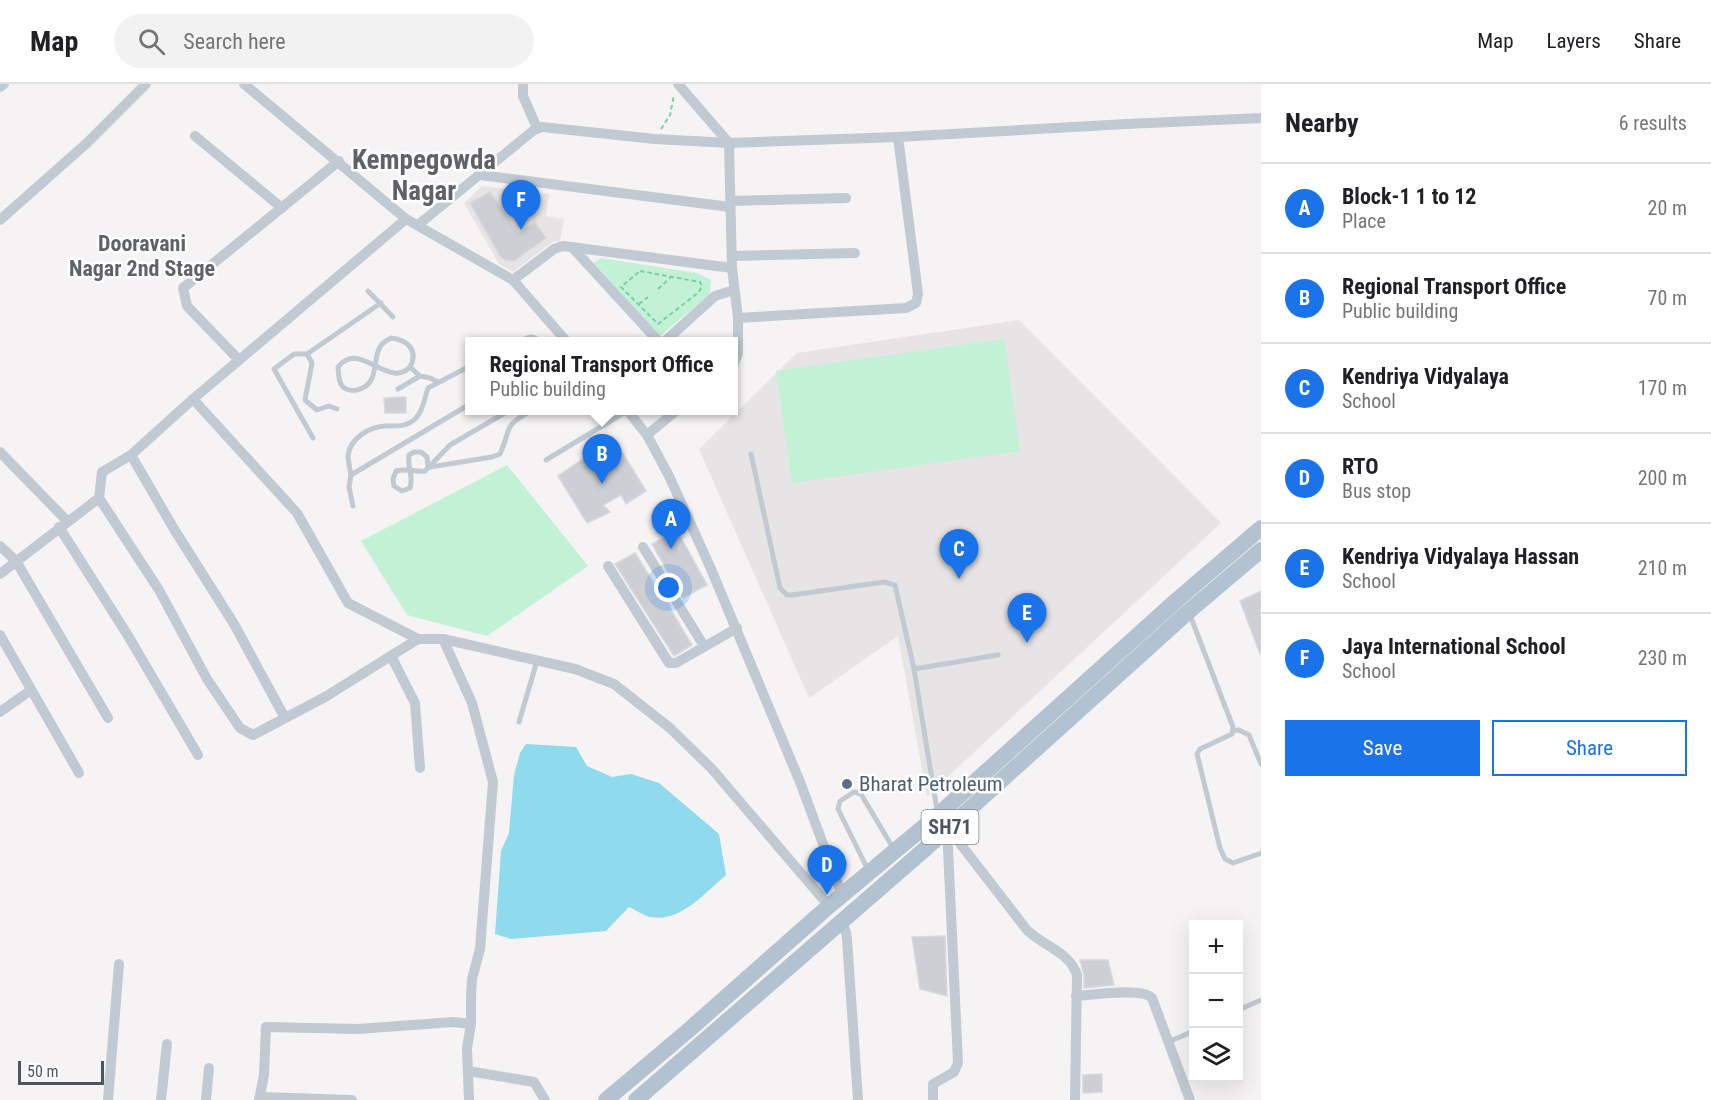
<!DOCTYPE html>
<meta charset="utf-8">
<style>
:root{--surface:#fff;--page:#f2f2f2;--text:#202124;--muted:#757577;--line:#e0e0e0;--accent:#1a73e8}
body{margin:0;font-family:"Roboto Condensed",sans-serif;background:var(--page);color:var(--text)}
.controls{position:absolute;right:18px;bottom:18px;display:grid;overflow:hidden;border-radius:0px;box-shadow:0 6px 24px #0002}
.controls button{width:54px;height:54px;display:grid;place-items:center;padding:0;border:0;border-bottom:2px solid var(--line);background:var(--surface);color:var(--text);font:30px sans-serif}
.scale{position:absolute;left:18px;bottom:15px;width:86px;box-sizing:border-box;padding-left:6px;border:3px solid #4a5661;border-top:0;font-size:16px;line-height:21px;white-space:nowrap;color:#4a5661;-webkit-text-stroke:4px #fff;paint-order:stroke}
.you{position:absolute;left:669px;top:504px;width:21px;height:21px;margin:-15px;border:4px solid #fff;border-radius:50%;background:#1a73e8;box-shadow:0 0 0 9px #1a73e833}
.badge{display:grid;place-items:center;width:39px;height:39px;border-radius:50%;background:var(--accent);color:#fff;font-size:20px;font-weight:700}
.pin{position:absolute;translate:-50% -50px;filter:drop-shadow(0 2px 3px #0008)}
.pin::after{content:'';position:absolute;top:32px;width:21px;height:18px;background:inherit;clip-path:polygon(0 0,100% 0,50% 100%)}
.popup{position:absolute;left:465px;top:253px;width:273px;height:78px;box-sizing:border-box;display:grid;place-content:center;border-radius:0px;background:var(--surface);filter:drop-shadow(0 2px 4px #0005);font-size:20px;white-space:nowrap;color:var(--muted)}
.popup b{font-size:22px;color:var(--text)}
.popup::after{content:'';position:absolute;left:50%;top:100%;margin-left:-12px;border:12px solid transparent;border-top-color:var(--surface)}
.list{margin:0;padding:0;list-style:none}
h2{display:flex;justify-content:space-between;align-items:center;height:78px;margin:0;padding:0 24px;font-size:26px}
h2 small{font-size:20px;font-weight:400;color:var(--muted)}
.list li{display:grid;grid-template-columns:39px 1fr auto;gap:18px;align-items:center;box-sizing:border-box;height:90px;padding:0 24px;border-top:2px solid var(--line)}
.list b{display:block;font-size:22px;white-space:nowrap}
.list p{margin:0;font-size:20px;white-space:nowrap;color:var(--muted)}
.list em{font-size:20px;font-style:normal;color:var(--muted)}
.actions{display:flex;gap:12px;padding:18px 24px}
.actions a{flex:1;padding:14px 0;border:2px solid var(--accent);border-radius:0px;text-align:center;font-size:21px;color:var(--accent)}
.actions .main{background:var(--accent);color:#fff}
.icon{flex:none;width:33px;height:33px;fill:none;stroke:currentColor;stroke-width:2;stroke-linecap:round;stroke-linejoin:round}
.map{position:relative;flex:none;width:1261px;height:1016px;overflow:hidden}
header{display:flex;align-items:center;gap:36px;box-sizing:border-box;height:84px;padding:0 30px;background:var(--surface);border-bottom:2px solid var(--line)}
header strong{font-size:28px}
nav{display:flex;gap:33px;margin-inline-start:auto;font-size:21px}
.search{width:420px;height:54px;background:var(--page);display:flex;align-items:center;gap:15px;box-sizing:border-box;padding:0 21px;border-radius:33px;color:var(--muted);font-size:22px}
main{display:flex}
aside{flex:1;background:var(--surface)}
.map>svg:first-child{display:block}
.education{fill:#e6e4e5}
.green{fill:#c3f1d5}
.water{fill:#90daee}
.building{fill:#cdcfd5;stroke:#d7d9de;stroke-width:1.5}
.lines{fill:none;stroke-linecap:round;stroke-linejoin:round}
.path{stroke:#7ad0a6;stroke-width:2;stroke-dasharray:4.5 3;stroke-linecap:butt}
.service{stroke:#c1cad2;stroke-width:5}
.minor{stroke:#c1cad2;stroke-width:10}
.primary{stroke:#b3c2d1;stroke-width:16}
.service-dot{fill:#5c6f8a;stroke:#fff;stroke-width:2}
.labels{text-anchor:middle;dominant-baseline:central;stroke-width:5;stroke-linejoin:round;paint-order:stroke}
.shield{fill:#fff;stroke:#808990;stroke-width:1.5}
.shield-label{font-size:20px;font-weight:bold;fill:#4a5661}
.service-label{font-size:21px;fill:#4e5e75;stroke:#fff;text-anchor:start}
.neighbourhood-label{font-size:22px;font-weight:bold;fill:#5f6368;stroke:#fff}
.district-label{font-size:27px;font-weight:bold;fill:#5f6368;stroke:#fff}
</style>
<header>
<strong>Map</strong>
<div class="search"><svg class="icon" aria-label="search" viewBox="0 0 24 24"><circle cx="10" cy="10" r="6"/><path d="M15 15l6 6"/></svg>Search here</div>
<nav><a>Map</a><a>Layers</a><a>Share</a></nav>
</header>
<main>
<div class="map">
<svg width="1261" height="1016" viewBox="0 0 1261 1016">
<rect width="100%" height="100%" fill="#f5f3f3"/>
<!-- education -->
<g class="education">
<path d="M482 102 549 110 546 132 564 135 560 158 554 157 513 188 499 180 464 119Z"/>
<path d="M1019 236 1221 439 927 712 898 552 809 614 699 365 797 269Z"/>
</g>
<!-- green -->
<g class="green">
<path d="M601 174 697 189 711 196 710 210 660 252 594 179Z"/>
<path d="M1004 255 1020 367 792 399 776 287Z"/>
<path d="M507 381 588 482 487 552 407 531 361 457Z"/>
</g>
<!-- water -->
<path class="water" d="M526 660 576 663 587 682 612 693 631 690 659 699 719 750 726 791C706 808 680 839 651 833 644 832 636 826 629 823L606 847 511 855 495 850 501 767 509 749 514 691 520 669Z"/>
<!-- building -->
<g class="building">
<path d="M490 108 518 149 535 138 546 154 514 177 505 176 500 172 470 119Z"/>
<path d="M406 313V329H385L384 314Z"/>
<path d="M616 358 646 407 626 420 621 411 603 421 610 428 587 439 558 392 599 364 601 367Z"/>
<path d="M677 446 707 501 683 514 652 460Z"/>
<path d="M635 469 658 506 660 504 670 521 672 528 692 561 674 572 615 480Z"/>
<path d="M1261 507V570H1260L1240 517Z"/>
<path d="M945 852 947 912 920 905 912 853Z"/>
<path d="M1080 876H1108L1114 901 1084 904V891Z"/>
<path d="M1102 990V1008L1083 1009V991Z"/>
</g>
<g class="lines">
<!-- path -->
<g class="path">
<path d="M661 45 670 31 674 11"/>
<path d="M640 187 700 198 702 202 699 208 658 240 621 203Z"/>
<path d="M658 205 671 193"/>
<path d="M639 220 648 213"/>
</g>
<!-- service -->
<g class="service">
<path d="M368 207 393 233"/>
<path d="M519 258C527 253 533 250 540 258"/>
<path d="M307 270 312 279 305 316 317 326 329 322 337 325"/>
<path d="M470 282 428 304C424 315 424 325 416 334 407 343 397 342 385 342 369 343 350 354 348 372 348 377 350 385 351 391L470 320"/>
<path d="M410 283C419 266 407 256 391 254 387 256 382 259 380 263 372 277 379 299 360 305 356 307 351 307 346 305 338 301 339 291 338 283 360 255 388 306 410 283"/>
<path d="M410 283 420 292 430 294 438 298"/>
<path d="M398 305 420 292"/>
<path d="M604 326 612 335"/>
<path d="M313 354 274 285 294 270H307L381 219"/>
<path d="M751 370 780 504 787 511H792L884 498 895 501 914 585 937 726"/>
<path d="M546 376 627 327"/>
<path d="M428 383 427 373 421 368H414L409 371C407 384 414 391 410 404L402 407 394 402 393 395 396 387C406 384 414 388 425 387L450 361 510 326"/>
<path d="M430 383 492 373 500 370C512 343 502 343 532 326"/>
<path d="M351 391 349 403 353 422"/>
<path d="M1190 531 1233 643 1232 650 1200 665 1197 670 1220 764 1225 775 1233 779 1261 769"/>
<path d="M914 585 998 571"/>
<path d="M519 638 537 577"/>
<path d="M1233 647 1239 646 1249 651 1261 680"/>
<path d="M868 786 838 725 840 717 854 708 861 710 893 764"/>
<path d="M1238 926 1261 916"/>
<path d="M1168 958 1194 947"/>
</g>
<!-- minor -->
<g class="minor">
<path d="M244 0 406 135 513 196 567 258"/>
<path d="M523 0V12L537 44"/>
<path d="M678 0 729 59 732 184 738 234V270L734 279"/>
<path d="M0 3 4 0"/>
<path d="M195 52 282 124"/>
<path d="M480 91 730 123"/>
<path d="M730 117 846 114"/>
<path d="M0 136 87 59 146 0"/>
<path d="M418 141 534 46 542 43 655 55 729 59 898 53 1126 40 1261 34"/>
<path d="M572 163 659 258"/>
<path d="M732 172 855 169"/>
<path d="M513 196 554 165 563 162 732 184"/>
<path d="M738 234 906 224 916 219 918 210 898 53"/>
<path d="M664 258 715 212 734 206"/>
<path d="M239 276 187 222 183 204 339 77"/>
<path d="M193 315 297 429 348 519 418 555H443L472 619 493 698 480 865 472 895 471 912V940"/>
<path d="M627 326 647 351 669 392 711 485 800 698 842 811"/>
<path d="M647 351 677 326"/>
<path d="M0 368 67 437"/>
<path d="M131 371 193 315 406 135"/>
<path d="M99 414 102 388 131 371 174 445 234 540 285 634"/>
<path d="M59 443 127 550 198 671"/>
<path d="M0 462 16 477 108 634"/>
<path d="M643 463 704 562"/>
<path d="M608 482 669 579H676L737 544"/>
<path d="M0 490 99 414 159 506 207 595 240 644 253 651 325 613 418 555"/>
<path d="M0 551 79 689"/>
<path d="M443 555 575 585 614 600 670 644 712 685 829 822"/>
<path d="M391 572 415 619 420 684"/>
<path d="M0 628 31 606"/>
<path d="M948 744 1027 846C1043 862 1070 868 1077 891L1075 1016"/>
<path d="M841 838 846 848 847 855 858 1016"/>
<path d="M1076 912C1093 911 1141 903 1152 914L1190 1016"/>
<path d="M468 987 534 998 545 1016"/>
<path d="M260 1013 352 1016"/>
<path d="M108 1016 119 880"/>
<path d="M161 1016 167 960"/>
<path d="M206 1016 209 984"/>
<path d="M259 1016 264 991 266 943 358 945 453 938 471 940 467 964 469 1016"/>
<path d="M933 1016V1000L954 988 958 979 947 743"/>
</g>
<!-- primary -->
<g class="primary">
<path d="M606 1016 690 945 829 822 938 731 1178 515 1261 444"/>
<path d="M636 1016 924 766 1188 528 1261 466"/>
</g>
</g>
<!-- markers -->
<circle class="service-dot" cx="847" cy="700" r="6"/>
<g class="labels">
<!-- shield labels -->
<rect class="shield" x="921.5" y="726" width="57" height="34" rx="4.5"/>
<g class="shield-label">
<text x="950" y="743">SH71</text>
</g>
<!-- service labels -->
<g class="service-label">
<text x="859" y="700">Bharat Petroleum</text>
</g>
<!-- neighbourhood labels -->
<g class="neighbourhood-label">
<text x="142" y="159">Dooravani<tspan x="142" dy="25">Nagar 2nd Stage</tspan></text>
</g>
<!-- district labels -->
<g class="district-label">
<text x="424" y="76">Kempegowda<tspan x="424" dy="31">Nagar</tspan></text>
</g>
</g>
</svg>
<div class="controls">
<button>+</button>
<button>−</button>
<button><svg class="icon" aria-label="layers" viewBox="0 0 24 24"><path d="M12 4l9 5-9 5-9-5zM3 14l9 5 9-5"/></svg></button>
</div>
<div class="scale">50 m</div>
<div class="you"></div>
<div class="pin badge" style="left:671px;top:465px">A</div>
<div class="pin badge" style="left:602px;top:400px">B</div>
<div class="popup"><b>Regional Transport Office</b>Public building</div>
<div class="pin badge" style="left:959px;top:495px">C</div>
<div class="pin badge" style="left:827px;top:811px">D</div>
<div class="pin badge" style="left:1027px;top:559px">E</div>
<div class="pin badge" style="left:521px;top:146px">F</div>
</div>
<aside>
<h2>Nearby<small>6 results</small></h2>
<ul class="list">
<li><span class="badge">A</span><div><b>Block-1 1 to 12</b><p>Place</p></div><em>20 m</em></li>
<li><span class="badge">B</span><div><b>Regional Transport Office</b><p>Public building</p></div><em>70 m</em></li>
<li><span class="badge">C</span><div><b>Kendriya Vidyalaya</b><p>School</p></div><em>170 m</em></li>
<li><span class="badge">D</span><div><b>RTO</b><p>Bus stop</p></div><em>200 m</em></li>
<li><span class="badge">E</span><div><b>Kendriya Vidyalaya Hassan</b><p>School</p></div><em>210 m</em></li>
<li><span class="badge">F</span><div><b>Jaya International School</b><p>School</p></div><em>230 m</em></li>
</ul>
<div class="actions"><a class="main">Save</a><a>Share</a></div>
</aside>
</main>
